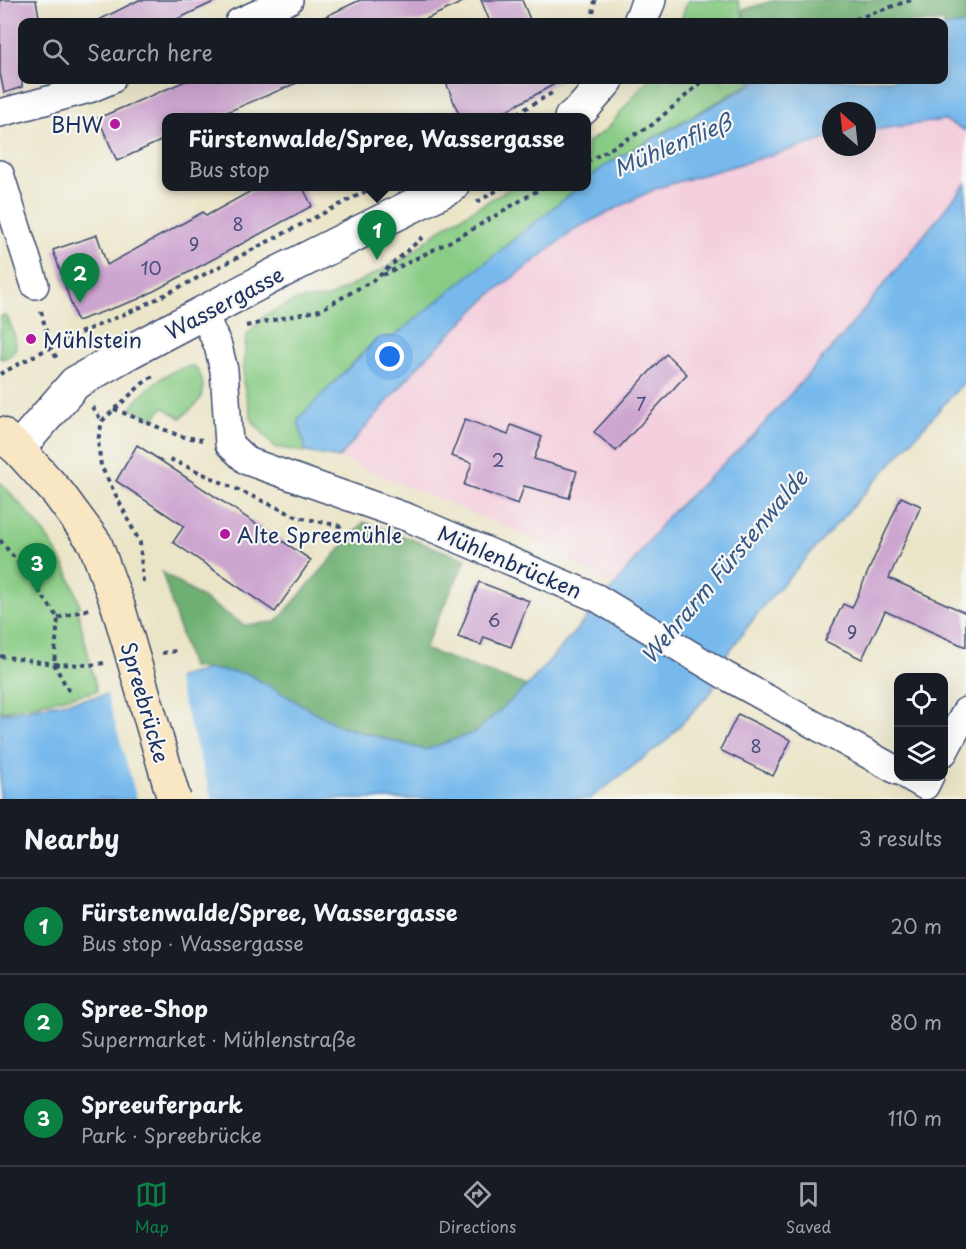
<!DOCTYPE html>
<meta charset="utf-8">
<style>
:root{--surface:#171b24;--page:#242831;--text:#f1f3f6;--muted:#9ea1a6;--line:#363941;--accent:#0b8043}
body{margin:0;font-family:"Playpen Sans",sans-serif;background:var(--page);color:var(--text)}
.controls{position:absolute;right:18px;bottom:18px;display:grid;overflow:hidden;border-radius:12px;box-shadow:0 6px 24px #0002}
.controls button{width:54px;height:54px;display:grid;place-items:center;padding:0;border:0;border-bottom:2px solid var(--line);background:var(--surface);color:var(--text);font:30px sans-serif}
.compass{position:absolute;left:822px;top:102px;width:54px;height:54px;border-radius:50%;background:var(--surface);box-shadow:0 6px 24px #0002;rotate:333deg}
.you{position:absolute;left:390px;top:357px;width:21px;height:21px;margin:-15px;border:4px solid #fff;border-radius:50%;background:#1a73e8;box-shadow:0 0 0 9px #1a73e833}
.badge{display:grid;place-items:center;width:39px;height:39px;border-radius:50%;background:var(--accent);color:#fff;font-size:20px;font-weight:700}
.pin{position:absolute;translate:-50% -50px;filter:drop-shadow(0 2px 3px #0008)}
.pin::after{content:'';position:absolute;top:32px;width:21px;height:18px;background:inherit;clip-path:polygon(0 0,100% 0,50% 100%)}
.popup{position:absolute;left:162px;top:113px;width:429px;height:78px;box-sizing:border-box;display:grid;place-content:center;border-radius:12px;background:var(--surface);filter:drop-shadow(0 2px 4px #0005);font-size:20px;white-space:nowrap;color:var(--muted)}
.popup b{font-size:22px;color:var(--text)}
.popup::after{content:'';position:absolute;left:50%;top:100%;margin-left:-12px;border:12px solid transparent;border-top-color:var(--surface)}
.list{margin:0;padding:0;list-style:none}
h2{display:flex;justify-content:space-between;align-items:center;height:78px;margin:0;padding:0 24px;font-size:26px}
h2 small{font-size:20px;font-weight:400;color:var(--muted)}
.list li{display:grid;grid-template-columns:39px 1fr auto;gap:18px;align-items:center;box-sizing:border-box;height:96px;padding:0 24px;border-top:2px solid var(--line)}
.list b{display:block;font-size:22px;white-space:nowrap}
.list p{margin:0;font-size:20px;white-space:nowrap;color:var(--muted)}
.list em{font-size:20px;font-style:normal;color:var(--muted)}
.icon{flex:none;width:33px;height:33px;fill:none;stroke:currentColor;stroke-width:2;stroke-linecap:round;stroke-linejoin:round}
.map{position:relative;flex:none;width:966px;height:799px;overflow:hidden}
.search{position:absolute;background:var(--surface);box-shadow:0 6px 24px #0002;left:18px;right:18px;top:18px;height:66px;display:flex;align-items:center;gap:15px;box-sizing:border-box;padding:0 21px;border-radius:12px;color:var(--muted);font-size:22px}
.sheet{height:366px;background:var(--surface)}
nav{display:flex;justify-content:space-around;align-items:center;box-sizing:border-box;height:84px;border-top:2px solid var(--line);background:var(--surface);font-size:16px;color:var(--muted)}
nav a{display:grid;justify-items:center;gap:3px}
nav .on{color:var(--accent)}
.map>svg:first-child{display:block}
.built{fill:#f4cfdd}
.green{fill:#89cc85;stroke:#527e72;stroke-width:1.5}
.forest{fill:#6eb072;stroke:#447068;stroke-width:1.5}
.water{fill:#77b9ec;stroke:#4974a5;stroke-width:1.5}
.pier{fill:#ebe5c8}
.building{fill:#cda6d0}
.lines{fill:none;stroke-linecap:round;stroke-linejoin:round}
.minor-casing{stroke:#3a4a6e;stroke-width:30}
.tertiary-casing{stroke:#3a4a6e;stroke-width:36}
.secondary-casing{stroke:#3a4a6e;stroke-width:36}
.path{stroke:#3a4a6e;stroke-width:4;stroke-dasharray:4.5 4.5;stroke-linecap:butt}
.minor{stroke:#fff;stroke-width:27}
.tertiary{stroke:#fff;stroke-width:33}
.secondary{stroke:#f9e7c3;stroke-width:33}
.secondary-bridge-casing{stroke:#3a4a6e;stroke-width:36;stroke-linecap:butt}
.secondary-bridge{stroke:#f9e7c3;stroke-width:33}
.poi-dot{fill:#b5179e;stroke:#f6f6f2;stroke-width:2}
.labels{text-anchor:middle;dominant-baseline:central;stroke-width:4.5;stroke-linejoin:round;paint-order:stroke}
.number-label{font-size:18px;fill:#484d7a}
.poi-label{font-size:21px;fill:#1b2f5e;stroke:#f6f6f2;text-anchor:start}
.street-label{font-size:21px;fill:#1b2f5e;stroke:#f6f6f2}
.water-label{font-size:22px;font-style:italic;fill:#375889;stroke:#f6f6f2}
</style>
<div class="map">
<svg width="966" height="799" viewBox="0 0 966 799">
<rect width="100%" height="100%" fill="#f6f6f2"/>
<filter id="ink" filterUnits="userSpaceOnUse"><feTurbulence type="fractalNoise" baseFrequency=".0167" numOctaves="2"/><feDisplacementMap in="SourceGraphic" scale="12" xChannelSelector="R" yChannelSelector="G"/><feConvolveMatrix kernelMatrix="1 2 1 2 8 2 1 2 1" color-interpolation-filters="sRGB"/></filter>
<filter id="wash" filterUnits="userSpaceOnUse"><feTurbulence type="fractalNoise" baseFrequency=".008" numOctaves="4" result="noise"/><feDisplacementMap in="SourceGraphic" scale="24" xChannelSelector="R" yChannelSelector="G"/><feGaussianBlur stdDeviation="1.35" result="paint"/><feColorMatrix in="noise" values="0 0 0 0 0 0 0 0 0 0 0 0 0 0 0 0 0 1.4 0 .05"/><feComposite in="paint" operator="in"/></filter>
<g filter="url(#wash)">
<rect width="100%" height="100%" fill="#ebe5c8"/>
<!-- built -->
<path class="built" d="M944 120 966 131V183L844 334 754 435 668 516 614 587 536 540 339 458 420 364 490 295 577 228 657 188 831 138V147H867V131Z"/>
<!-- green -->
<g class="green">
<path d="M688 0H738L745 22H680Z"/>
<path d="M647 80H756L607 164 587 180V143L607 129Z"/>
<path d="M512 187H579L393 338 379 337 298 419 306 452 274 447 252 420 243 382 246 336 264 316 296 300 327 298 405 258 442 228Z"/>
<path d="M6 315C13 331 27 354 0 359V317Z"/>
<path d="M192 366C197 369 199 371 201 377 208 399 196 404 181 418L163 407 154 418 130 409C145 389 167 369 192 366Z"/>
<path d="M0 482C35 519 67 556 80 606L77 608 97 691 0 712Z"/>
</g>
<!-- forest -->
<g class="forest">
<path d="M775 0H966V24L944 27V22H745L743 10Z"/>
<path d="M364 522 466 559 424 649 527 686 476 732 425 750 339 726 248 674 191 667 162 572 244 625 276 622Z"/>
</g>
<!-- water -->
<g class="water">
<path d="M966 24V131L944 120 867 131V111H831V138L657 188 577 228 490 295 420 364 339 458 306 452 298 419 379 337H393L579 187 587 186V180L607 164 760 80H944V27Z"/>
<path d="M966 183V380L765 604 727 654 712 691 666 741 590 799H0V714L123 692 209 669 248 674 339 726 425 750 476 732 527 686 614 587 668 516 754 435 844 334Z"/>
</g>
<!-- pier -->
<path class="pier" d="M175 675 212 799H137L106 692Z"/>
<g id="blocks">
<!-- building -->
<g class="building">
<path d="M0 0H36L40 22H22V87L4 93 0 73Z"/>
<path d="M139 0H218L171 22H95Z"/>
<path d="M360 0H467L420 22H314Z"/>
<path d="M481 0H522L531 22H490Z"/>
<path d="M188 80H304L215 117H167V138L117 161 98 118Z"/>
<path d="M445 80H562L495 117H460Z"/>
<path d="M260 186H302L312 206 139 299 77 321 53 250 97 235 107 265 203 212 206 216Z"/>
<path d="M666 354 687 374 616 451 594 432Z"/>
<path d="M465 419 508 435 511 425 542 437 534 459 577 471 569 498 524 486 518 504 464 485 472 463 451 456Z"/>
<path d="M137 445 311 560 275 612 173 542 184 526 116 481Z"/>
<path d="M901 497 921 506 889 578 966 613V647L885 611 862 659 825 641 843 604 852 608Z"/>
<path d="M479 582 529 601 511 647 484 637 481 645 458 637Z"/>
<path d="M738 714 791 740 773 776 720 750Z"/>
</g>
</g>
</g>
<g filter="url(#ink)">
<use href="#blocks" fill-opacity="0" stroke="#3a4a6e" stroke-width="1.5"/>
<g class="lines">
<!-- minor casing -->
<g class="minor-casing">
<g id="minor">
<path d="M239 22 289 0"/>
<path d="M0 113 89 89 111 80"/>
<path d="M0 174 35 285"/>
<path d="M203 312 218 346 224 370 229 444 247 461 409 518 597 598 726 676 898 771"/>
<path d="M944 752 966 711"/>
<path d="M908 776 925 786 930 776"/>
</g>
</g>
<!-- tertiary casing -->
<g class="tertiary-casing">
<g id="tertiary">
<path d="M640 22 649 0"/>
<path d="M571 118 583 108 607 80"/>
<path d="M18 449 75 383 129 352 280 272 452 186"/>
</g>
</g>
<!-- secondary casing -->
<g class="secondary-casing">
<path id="secondary" d="M0 434 18 449 58 493 95 543 118 606"/>
</g>
<!-- path -->
<g class="path">
<path d="M592 22 595 0"/>
<path d="M847 22 911 0"/>
<path d="M509 118 552 93"/>
<path d="M587 162 652 125 704 80"/>
<path d="M477 202 505 186"/>
<path d="M383 275 461 236 545 186"/>
<path d="M41 311 50 347 58 360"/>
<path d="M246 326 320 310 377 278 425 235"/>
<path d="M0 374 68 338 141 307 376 186"/>
<path d="M92 407 102 421"/>
<path d="M114 409 180 436 202 440"/>
<path d="M170 459 298 517 340 526 343 522"/>
<path d="M0 540 28 575 58 618 54 664 90 665 104 663"/>
<path d="M143 582 140 543 101 466 98 441 102 421 142 384 153 376"/>
<path d="M58 618 89 609"/>
<path d="M162 653 176 651"/>
<path d="M0 656 54 664 71 695"/>
</g>
<!-- minor -->
<use href="#minor" class="minor"/>
<!-- tertiary -->
<use href="#tertiary" class="tertiary"/>
<!-- secondary -->
<use href="#secondary" class="secondary"/>
<!-- secondary-bridge casing -->
<g class="secondary-bridge-casing">
<path id="secondary-bridge" d="M118 606 174 799"/>
</g>
<!-- secondary-bridge -->
<use href="#secondary-bridge" class="secondary-bridge"/>
</g>
</g>
<!-- markers -->
<g class="poi-dot">
<circle cx="115" cy="124" r="6"/>
<circle cx="31" cy="339" r="6"/>
<circle cx="225" cy="534" r="6"/>
</g>
<g class="labels">
<!-- number labels -->
<g class="number-label">
<text x="238" y="223">8</text>
<text x="194" y="243">9</text>
<text x="151" y="267">10</text>
<text x="641" y="403">7</text>
<text x="498" y="459">2</text>
<text x="494" y="619">6</text>
<text x="852" y="631">9</text>
<text x="756" y="745">8</text>
</g>
<!-- poi labels -->
<g class="poi-label">
<text x="103" y="124" text-anchor="end">BHW</text>
<text x="43" y="339">Mühlstein</text>
<text x="237" y="534">Alte Spreemühle</text>
</g>
<!-- street labels -->
<g class="street-label">
<text transform="translate(224 302) rotate(-28)">Wassergasse</text>
<text transform="translate(510 561) rotate(23)">Mühlenbrücken</text>
<text transform="translate(146 702) rotate(74)">Spreebrücke</text>
</g>
<!-- water labels -->
<g class="water-label">
<text transform="translate(672 144) rotate(-23)">Mühlenfließ</text>
<text transform="translate(723 566) rotate(-50)">Wehrarm Fürstenwalde</text>
</g>
</g>
</svg>
<div class="controls">
<button><svg class="icon" aria-label="locate" viewBox="0 0 24 24"><circle cx="12" cy="12" r="6"/><path d="M12 2v4M12 18v4M2 12h4M18 12h4"/></svg></button>
<button><svg class="icon" aria-label="layers" viewBox="0 0 24 24"><path d="M12 4l9 5-9 5-9-5zM3 14l9 5 9-5"/></svg></button>
</div>
<svg class="compass" viewBox="-18 -18 36 36"><path d="M0-13l5 13h-10z" fill="#e53935"/><path d="M0 13l5-13h-10z" fill="#9ea1a6"/></svg>
<div class="you"></div>
<div class="pin badge" style="left:377px;top:260px">1</div>
<div class="popup"><b>Fürstenwalde/Spree, Wassergasse</b>Bus stop</div>
<div class="pin badge" style="left:80px;top:303px">2</div>
<div class="pin badge" style="left:37px;top:593px">3</div>
<div class="search"><svg class="icon" aria-label="search" viewBox="0 0 24 24"><circle cx="10" cy="10" r="6"/><path d="M15 15l6 6"/></svg>Search here</div>
</div>
<section class="sheet">
<h2>Nearby<small>3 results</small></h2>
<ul class="list">
<li><span class="badge">1</span><div><b>Fürstenwalde/Spree, Wassergasse</b><p>Bus stop · Wassergasse</p></div><em>20 m</em></li>
<li><span class="badge">2</span><div><b>Spree-Shop</b><p>Supermarket · Mühlenstraße</p></div><em>80 m</em></li>
<li><span class="badge">3</span><div><b>Spreeuferpark</b><p>Park · Spreebrücke</p></div><em>110 m</em></li>
</ul>
</section>
<nav>
<a class="on"><svg class="icon" aria-label="map" viewBox="0 0 24 24"><path d="M3 6l6-2 6 2 6-2v14l-6 2-6-2-6 2zM9 4v14M15 6v14"/></svg>Map</a>
<a><svg class="icon" aria-label="directions" viewBox="0 0 24 24"><path d="M12 3l9 9-9 9-9-9zM9 14v-3h6M13 9l2 2-2 2"/></svg>Directions</a>
<a><svg class="icon" aria-label="saved" viewBox="0 0 24 24"><path d="M7 4h10v16l-5-4-5 4z"/></svg>Saved</a>
</nav>
